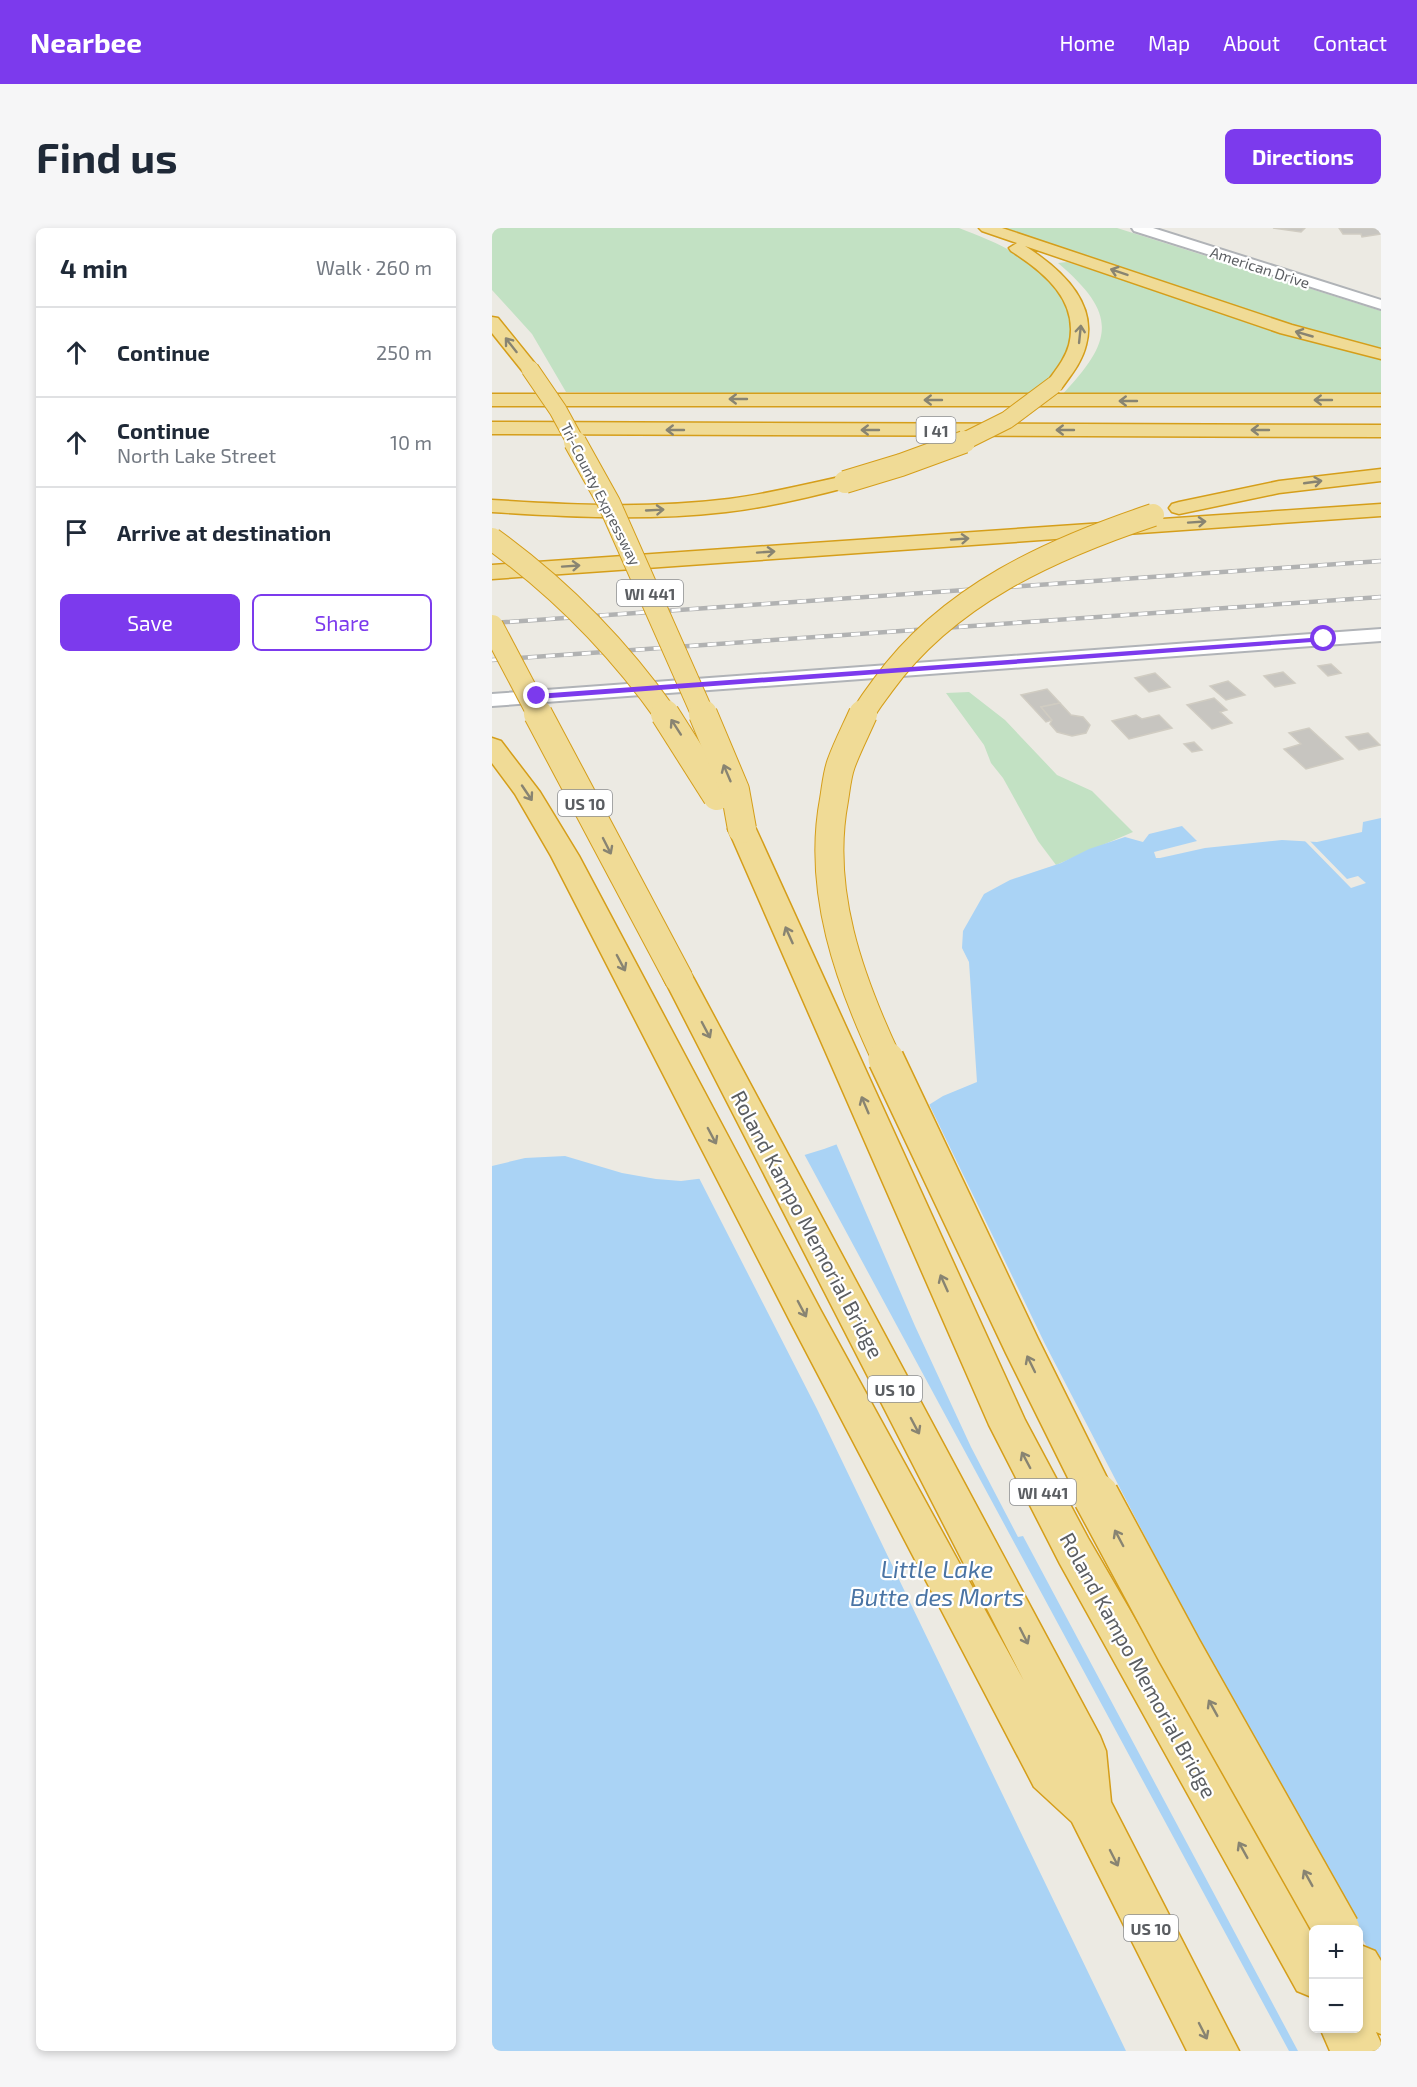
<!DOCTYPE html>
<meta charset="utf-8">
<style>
:root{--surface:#fff;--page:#f6f6f7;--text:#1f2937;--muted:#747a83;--line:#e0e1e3;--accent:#7c3aed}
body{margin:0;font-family:"Exo 2",sans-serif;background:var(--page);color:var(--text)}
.controls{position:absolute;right:18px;bottom:18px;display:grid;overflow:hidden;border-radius:9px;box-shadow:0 3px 9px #0003}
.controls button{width:54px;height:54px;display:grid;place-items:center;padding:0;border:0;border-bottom:2px solid var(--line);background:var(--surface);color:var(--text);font:30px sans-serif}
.stop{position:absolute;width:18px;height:18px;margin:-14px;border:4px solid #7c3aed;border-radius:50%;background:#fff}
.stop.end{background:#7c3aed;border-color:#fff;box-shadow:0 2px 6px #0008}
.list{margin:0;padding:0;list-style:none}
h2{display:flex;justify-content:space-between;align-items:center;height:78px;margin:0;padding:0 24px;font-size:26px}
h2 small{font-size:20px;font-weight:400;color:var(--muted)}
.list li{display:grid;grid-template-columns:39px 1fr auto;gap:18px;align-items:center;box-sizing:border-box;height:90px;padding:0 24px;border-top:2px solid var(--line)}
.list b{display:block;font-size:22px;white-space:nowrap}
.list p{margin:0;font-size:20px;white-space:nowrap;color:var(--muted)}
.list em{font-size:20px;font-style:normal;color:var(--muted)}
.actions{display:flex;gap:12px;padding:18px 24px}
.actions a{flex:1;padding:14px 0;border:2px solid var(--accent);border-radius:9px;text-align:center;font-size:21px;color:var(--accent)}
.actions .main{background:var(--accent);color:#fff}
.icon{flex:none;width:33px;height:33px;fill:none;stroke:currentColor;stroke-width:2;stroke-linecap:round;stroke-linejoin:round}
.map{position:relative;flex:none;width:889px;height:1823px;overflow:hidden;border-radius:9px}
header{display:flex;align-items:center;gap:36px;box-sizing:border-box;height:84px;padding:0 30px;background:var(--accent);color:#fff}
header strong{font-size:28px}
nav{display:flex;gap:33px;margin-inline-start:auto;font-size:21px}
.intro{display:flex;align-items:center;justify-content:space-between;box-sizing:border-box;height:144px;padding:0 36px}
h1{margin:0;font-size:42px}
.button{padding:15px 27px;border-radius:9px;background:var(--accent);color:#fff;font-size:21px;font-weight:700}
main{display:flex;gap:36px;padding:0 36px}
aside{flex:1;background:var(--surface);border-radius:9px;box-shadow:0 3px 9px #0003}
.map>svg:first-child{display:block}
.green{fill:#c2e1c3}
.water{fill:#aad3f5;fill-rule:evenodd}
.pier{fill:#eceae3}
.building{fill:#c7c5c0;stroke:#d0ccc2;stroke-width:1.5}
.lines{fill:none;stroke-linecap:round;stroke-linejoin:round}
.tertiary-casing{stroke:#b0b3b7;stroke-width:4}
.motorway-casing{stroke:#d59e1a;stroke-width:3}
.tertiary{fill:#fff;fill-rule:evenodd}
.motorway{fill:#f0db96;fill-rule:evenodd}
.rail-casing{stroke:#b1b2b2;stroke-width:4.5}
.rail{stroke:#fff;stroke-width:3;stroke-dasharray:9;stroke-linecap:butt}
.motorway-bridge-far4-casing{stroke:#d59e1a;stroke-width:19;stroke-linecap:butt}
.motorway-bridge-far3-casing{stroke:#d59e1a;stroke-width:24;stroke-linecap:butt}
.motorway-bridge-far2-casing{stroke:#d59e1a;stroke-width:30;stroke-linecap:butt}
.motorway-bridge-far1-casing{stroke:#d59e1a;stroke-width:38;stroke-linecap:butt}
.motorway-bridge-casing{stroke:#d59e1a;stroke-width:48;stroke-linecap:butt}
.motorway-bridge-far4{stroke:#f0db96;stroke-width:17}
.motorway-bridge-far3{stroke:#f0db96;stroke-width:22}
.motorway-bridge-far2{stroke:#f0db96;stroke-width:28}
.motorway-bridge-far1{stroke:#f0db96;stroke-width:35}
.motorway-bridge{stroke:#f0db96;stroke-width:45}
.oneway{stroke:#888472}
.route{fill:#7c3aed}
.labels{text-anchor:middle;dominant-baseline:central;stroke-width:4.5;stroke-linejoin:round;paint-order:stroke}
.far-street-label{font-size:15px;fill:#5b5e62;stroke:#fff}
.shield{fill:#fff;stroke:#8c8e91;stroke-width:1.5}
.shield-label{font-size:16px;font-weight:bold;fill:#5b5e62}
.near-street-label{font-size:21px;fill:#5b5e62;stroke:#fff}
.near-water-label{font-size:24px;font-style:italic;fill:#4a74a4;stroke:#fff}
</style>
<header>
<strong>Nearbee</strong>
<nav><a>Home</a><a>Map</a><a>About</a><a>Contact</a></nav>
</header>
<div class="intro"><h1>Find us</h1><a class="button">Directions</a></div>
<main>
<aside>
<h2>4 min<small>Walk · 260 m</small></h2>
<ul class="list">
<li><svg class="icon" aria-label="ahead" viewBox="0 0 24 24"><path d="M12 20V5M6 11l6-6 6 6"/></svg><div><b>Continue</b></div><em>250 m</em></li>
<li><svg class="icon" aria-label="ahead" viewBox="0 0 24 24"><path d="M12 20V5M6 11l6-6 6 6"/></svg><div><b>Continue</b><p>North Lake Street</p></div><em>10 m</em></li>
<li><svg class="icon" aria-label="arrive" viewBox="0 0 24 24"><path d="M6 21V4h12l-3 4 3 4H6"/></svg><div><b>Arrive at destination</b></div></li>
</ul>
<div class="actions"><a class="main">Save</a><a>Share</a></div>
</aside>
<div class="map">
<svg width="889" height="1823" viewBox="0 0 889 1823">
<rect width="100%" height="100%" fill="#eceae3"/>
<!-- green -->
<g class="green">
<path d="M0 0H467C515 18 588 49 578 114 575 131 553 154 541 167L74 164 40 106 0 62Z"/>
<path d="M510 0H625L889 83V121L799 97Z"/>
<path d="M575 34 823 114 889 131V167L569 168C621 113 627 87 566 35Z"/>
<path d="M477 464 513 492 565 547 600 563 641 604 564 637 546 613 511 550 499 535 492 517 454 465Z"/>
</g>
<!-- water -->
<path class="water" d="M889 590V1823H0V938L33 930 73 928 130 945 164 951 189 953 254 945 332 921 416 890 451 868 485 854 477 734 470 720 471 703 492 666 518 652 569 635 597 621 633 609 651 614 657 606 690 598 705 613 662 624 664 630H668L713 620 790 612 825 614 870 604 871 594ZM822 1702H866V1800H822Z"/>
<!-- pier -->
<g class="pier">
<path d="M816 611 855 651 866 648 874 655 859 660 812 612Z"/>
<path d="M436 874 553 1116 697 1393 865 1701 822 1702V1800H866L867 1705 889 1743V1823H806L531 1308 526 1309 479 1219 423 1098 343 913 415 887Z"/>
<path d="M311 924 797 1823H634L325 1181 206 948 253 942Z"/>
</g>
<!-- building -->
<g class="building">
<path d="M781 0H813L809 4Z"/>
<path d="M847 0H889V6L870 9 869 6H851Z"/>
<path d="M839 436 849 445 836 448 826 438Z"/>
<path d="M791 444 803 455 783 459 772 448Z"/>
<path d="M663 445 678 459 657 464 643 450Z"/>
<path d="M736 453 753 467 734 472 718 458Z"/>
<path d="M555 461 568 475 549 479 560 492 554 494 529 467Z"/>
<path d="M722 470 735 482 728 484 740 495 720 501 695 477Z"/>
<path d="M568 475 579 487 591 489 598 497 594 505 580 508 565 504 558 496 560 492 549 479Z"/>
<path d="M644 487 650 491 667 487 680 500 637 511 620 493Z"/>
<path d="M817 500 851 531 814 541 792 521 809 516 797 505Z"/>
<path d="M876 505 888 517 867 522 854 509Z"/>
<path d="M702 514 710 522 700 524 692 516Z"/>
</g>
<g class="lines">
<!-- tertiary casing -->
<g class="tertiary-casing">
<g id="tertiary">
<path d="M640 0H661L889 72V81L642 3Z"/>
<path d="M889 401V413L0 478V466Z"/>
</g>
</g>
<!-- motorway casing -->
<g class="motorway-casing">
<g id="motorway">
<path d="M487 0H510L800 97 889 121V131L788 105 533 18C566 39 606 73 594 117 590 134 579 147 569 161H555L553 157C562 144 573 132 577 117 588 73 552 44 519 23L517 20 525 15 490 3Z"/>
<path d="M0 89 6 90 44 137 47 141 44 145H32L0 105Z"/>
<rect x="0" y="166" width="889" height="12"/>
<path d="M0 194 889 197V209L0 206Z"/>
<path d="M889 241V253L787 265 687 286 680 284 677 280 680 276 687 274 787 253Z"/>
<path d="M353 248 360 250 363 254 360 258C319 269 277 279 234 284 156 293 78 289 0 284V272C79 277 158 281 237 271 276 266 314 256 353 248Z"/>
<path d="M889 276V288L0 351V337Z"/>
<path d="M0 510 9 513 48 564 87 628 329 1083 532 1453 172 751 176 744 187 741 198 744 202 751 608 1508 614 1523 619 1574 747 1823H695L580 1594 542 1559 298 1093 59 628 23 566 0 535Z"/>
<path d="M250 593 260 595 264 601 533 1192 596 1310 824 1702H822V1770L805 1763 568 1336 497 1197 236 601 240 595Z"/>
<path d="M866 1716 883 1723 889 1733V1806L884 1804 889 1815V1823H838L828 1800H866Z"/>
</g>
</g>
<!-- tertiary -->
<use href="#tertiary" class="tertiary"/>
<!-- motorway -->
<use href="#motorway" class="motorway"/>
<!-- rail casing -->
<g class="rail-casing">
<g id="rail">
<path d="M0 395 889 333"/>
<path d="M0 432 889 369"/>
</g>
</g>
<!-- rail -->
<use href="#rail" class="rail"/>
<!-- motorway-bridge-far4 casing -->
<g class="motorway-bridge-far4-casing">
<g id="motorway-bridge-far4">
<path d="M38 141 66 182 84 215"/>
<path d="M469 215 515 192 562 157"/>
</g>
</g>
<!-- motorway-bridge-far3 casing -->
<g class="motorway-bridge-far3-casing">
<g id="motorway-bridge-far3">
<path d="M83 214 117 275 211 487"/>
<path d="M353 254 409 237 472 214"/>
<path d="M0 311C69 361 125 418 174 487"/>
<path d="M0 398 47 487"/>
<path d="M371 487C376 476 384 467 391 457 456 367 559 321 661 287"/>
</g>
</g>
<!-- motorway-bridge-far2 casing -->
<g class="motorway-bridge-far2-casing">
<g id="motorway-bridge-far2">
<path d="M46 486 187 751"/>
<path d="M173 486 225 568"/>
<path d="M211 486 243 562 250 601"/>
<path d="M371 486C364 502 355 519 349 536 345 547 344 560 342 572 325 662 357 751 395 832"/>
</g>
</g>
<!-- motorway-bridge-far1 casing -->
<g class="motorway-bridge-far1-casing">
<path id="motorway-bridge-far1" d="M394 831 530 1118 605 1269"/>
</g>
<!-- motorway-bridge casing -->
<g class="motorway-bridge-casing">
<path id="motorway-bridge" d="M604 1268 687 1422 845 1702"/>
</g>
<!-- motorway-bridge-far4 -->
<use href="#motorway-bridge-far4" class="motorway-bridge-far4"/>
<!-- motorway-bridge-far3 -->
<use href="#motorway-bridge-far3" class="motorway-bridge-far3"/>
<!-- motorway-bridge-far2 -->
<use href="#motorway-bridge-far2" class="motorway-bridge-far2"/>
<!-- motorway-bridge-far1 -->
<use href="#motorway-bridge-far1" class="motorway-bridge-far1"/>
<!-- motorway-bridge -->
<use href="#motorway-bridge" class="motorway-bridge"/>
</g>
<!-- one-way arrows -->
<defs><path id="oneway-shaft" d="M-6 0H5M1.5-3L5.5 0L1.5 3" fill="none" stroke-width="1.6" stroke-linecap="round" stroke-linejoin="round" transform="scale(1.5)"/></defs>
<g class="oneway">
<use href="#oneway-shaft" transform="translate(627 44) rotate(-161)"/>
<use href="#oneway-shaft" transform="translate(588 106) rotate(-84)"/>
<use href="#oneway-shaft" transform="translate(812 106) rotate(-164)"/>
<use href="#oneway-shaft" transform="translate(19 117) rotate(-128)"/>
<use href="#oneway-shaft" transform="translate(246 171) rotate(-180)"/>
<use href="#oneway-shaft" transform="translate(441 172) rotate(-180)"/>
<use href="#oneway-shaft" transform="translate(831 172) rotate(180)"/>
<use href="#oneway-shaft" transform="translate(636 173) rotate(180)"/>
<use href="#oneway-shaft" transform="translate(183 202) rotate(-180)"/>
<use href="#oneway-shaft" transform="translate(378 202) rotate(-180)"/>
<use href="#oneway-shaft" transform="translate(573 202) rotate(-180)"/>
<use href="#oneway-shaft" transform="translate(768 202) rotate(-180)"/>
<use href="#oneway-shaft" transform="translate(821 254) rotate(-8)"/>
<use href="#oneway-shaft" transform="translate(163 282) rotate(-3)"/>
<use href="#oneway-shaft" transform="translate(705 294) rotate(-4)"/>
<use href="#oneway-shaft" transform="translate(468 311) rotate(-4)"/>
<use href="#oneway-shaft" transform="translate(274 324) rotate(-4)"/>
<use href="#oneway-shaft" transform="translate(79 338) rotate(-4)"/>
<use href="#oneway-shaft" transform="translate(184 499) rotate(-123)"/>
<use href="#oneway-shaft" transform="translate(235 545) rotate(-113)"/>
<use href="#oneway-shaft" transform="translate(35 565) rotate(56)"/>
<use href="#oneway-shaft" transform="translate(115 618) rotate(63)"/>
<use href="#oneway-shaft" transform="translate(297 707) rotate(-114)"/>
<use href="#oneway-shaft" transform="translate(129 735) rotate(62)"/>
<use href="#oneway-shaft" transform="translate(214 802) rotate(62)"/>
<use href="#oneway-shaft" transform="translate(373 877) rotate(-113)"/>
<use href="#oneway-shaft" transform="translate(220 908) rotate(62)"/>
<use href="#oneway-shaft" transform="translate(452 1055) rotate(-114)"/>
<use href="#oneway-shaft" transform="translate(310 1081) rotate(62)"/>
<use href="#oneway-shaft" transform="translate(539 1136) rotate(-116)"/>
<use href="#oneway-shaft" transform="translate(423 1198) rotate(62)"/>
<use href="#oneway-shaft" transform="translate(534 1232) rotate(-118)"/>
<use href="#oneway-shaft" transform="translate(627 1310) rotate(-118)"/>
<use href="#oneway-shaft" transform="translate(532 1408) rotate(63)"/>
<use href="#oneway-shaft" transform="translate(721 1480) rotate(-119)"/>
<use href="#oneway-shaft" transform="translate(751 1622) rotate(-119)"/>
<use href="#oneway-shaft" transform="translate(622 1630) rotate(63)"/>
<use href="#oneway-shaft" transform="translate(816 1650) rotate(-119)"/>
<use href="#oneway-shaft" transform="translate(711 1803) rotate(63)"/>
</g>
<!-- route -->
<path class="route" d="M832 409 834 413 45 471 42 468 45 466Z"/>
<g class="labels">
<!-- far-street labels -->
<g class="far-street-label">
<text transform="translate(768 39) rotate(18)">American Drive</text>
<text transform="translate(109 266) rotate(63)">Tri-County Expressway</text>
</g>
<!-- shield labels -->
<g class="shield">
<rect x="424.5" y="189" width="39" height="26" rx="4.5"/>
<rect x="125" y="352" width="66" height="26" rx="4.5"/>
<rect x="66" y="562" width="54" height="26" rx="4.5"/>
<rect x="376" y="1148" width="54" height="26" rx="4.5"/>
<rect x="518" y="1251" width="66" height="26" rx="4.5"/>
<rect x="632" y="1687" width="54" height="26" rx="4.5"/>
</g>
<g class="shield-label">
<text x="444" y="202">I 41</text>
<text x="158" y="365">WI 441</text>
<text x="93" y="575">US 10</text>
<text x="403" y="1161">US 10</text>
<text x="551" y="1264">WI 441</text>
<text x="659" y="1700">US 10</text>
</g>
<!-- near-street labels -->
<g class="near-street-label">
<text transform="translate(316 996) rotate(62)">Roland Kampo Memorial Bridge</text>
<text transform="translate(647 1437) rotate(61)">Roland Kampo Memorial Bridge</text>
</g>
<!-- near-water labels -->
<g class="near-water-label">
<text x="445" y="1340">Little Lake<tspan x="445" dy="28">Butte des Morts</tspan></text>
</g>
</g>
</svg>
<div class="controls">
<button>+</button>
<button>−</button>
</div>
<div class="stop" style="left:832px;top:411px"></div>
<div class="stop end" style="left:45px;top:468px"></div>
</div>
</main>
